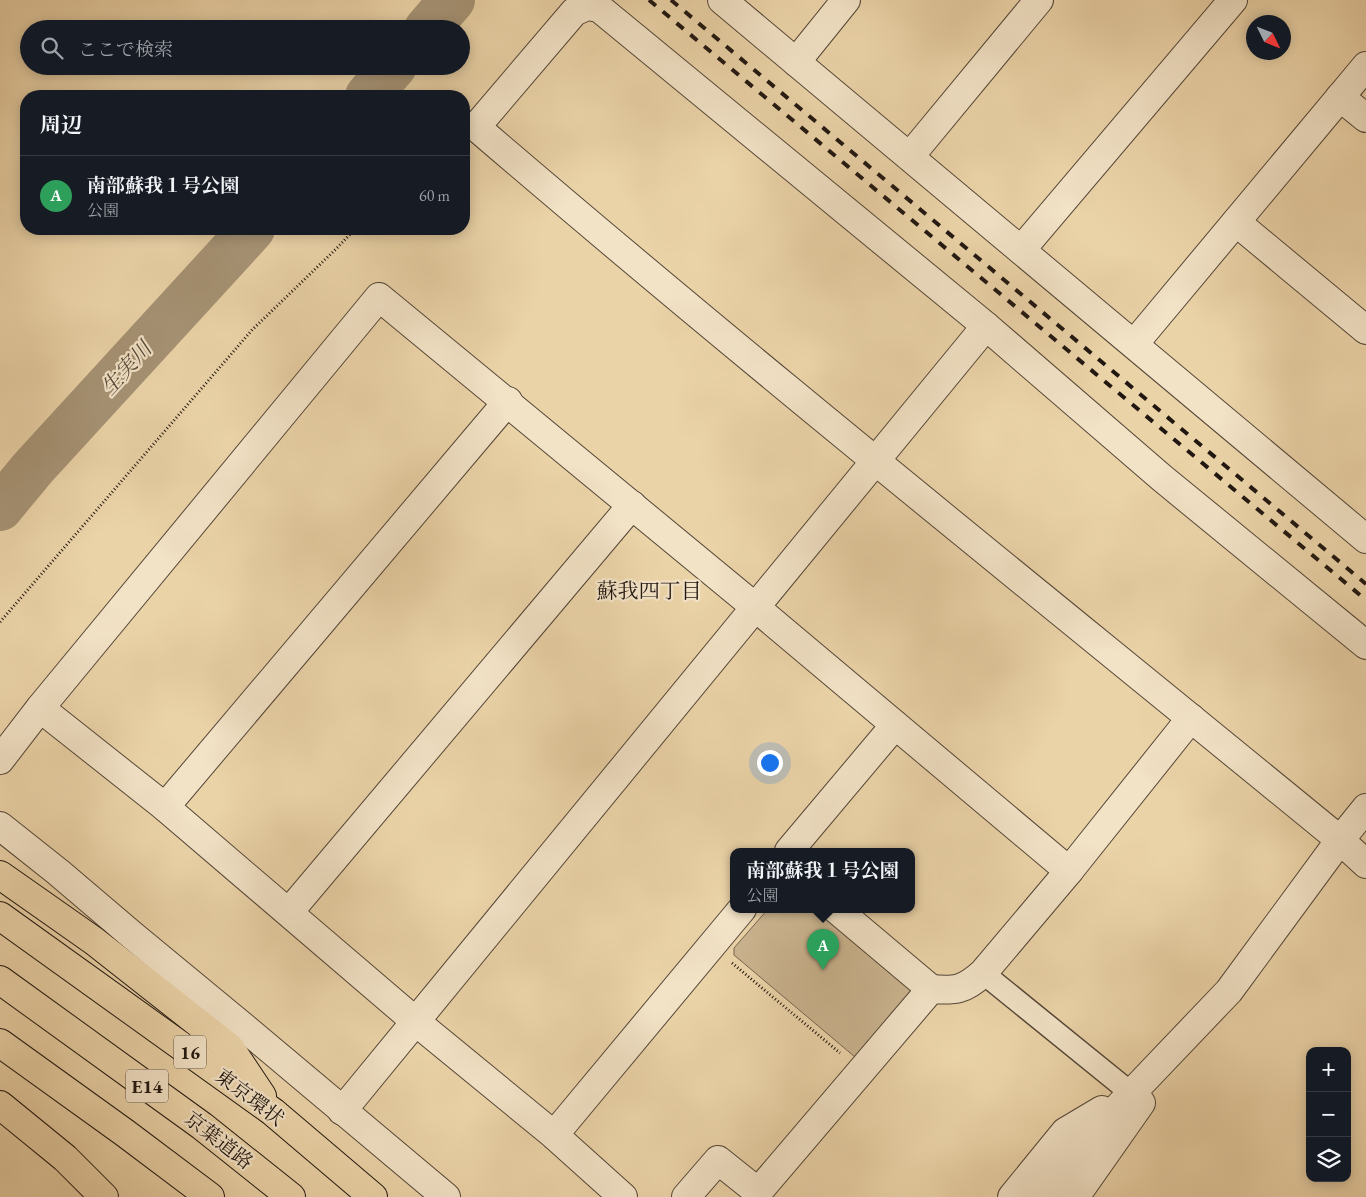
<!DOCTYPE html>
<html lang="ja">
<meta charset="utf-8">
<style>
:root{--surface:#171b24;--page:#242831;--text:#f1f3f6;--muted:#9ea1a6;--line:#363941;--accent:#ea580c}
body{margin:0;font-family:"EB Garamond","Noto Serif JP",serif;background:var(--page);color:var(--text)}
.controls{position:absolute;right:15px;bottom:15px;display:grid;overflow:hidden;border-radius:10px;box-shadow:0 2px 12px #0003}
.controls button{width:45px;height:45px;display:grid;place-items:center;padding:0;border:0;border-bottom:1px solid var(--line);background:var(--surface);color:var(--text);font:25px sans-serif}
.compass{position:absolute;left:1246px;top:15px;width:45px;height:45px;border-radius:50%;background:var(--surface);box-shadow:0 2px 12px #0003;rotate:133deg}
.you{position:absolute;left:769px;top:762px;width:18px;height:18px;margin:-12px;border:4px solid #fff;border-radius:50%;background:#1a73e8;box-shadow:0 0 0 8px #1a73e833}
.badge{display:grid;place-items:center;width:32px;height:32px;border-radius:50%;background:var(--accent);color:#fff;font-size:16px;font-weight:700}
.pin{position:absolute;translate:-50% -41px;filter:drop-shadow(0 1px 2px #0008)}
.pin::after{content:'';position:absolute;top:26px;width:18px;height:15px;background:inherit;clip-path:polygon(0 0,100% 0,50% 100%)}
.popup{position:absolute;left:730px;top:848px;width:185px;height:65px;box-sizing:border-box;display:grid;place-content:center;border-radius:10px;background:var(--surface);filter:drop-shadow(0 1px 4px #0005);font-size:16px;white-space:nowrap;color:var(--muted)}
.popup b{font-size:19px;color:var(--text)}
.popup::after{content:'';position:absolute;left:50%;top:100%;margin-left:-10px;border:10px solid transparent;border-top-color:var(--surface)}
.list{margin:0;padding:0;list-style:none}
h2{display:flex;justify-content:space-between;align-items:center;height:65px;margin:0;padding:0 20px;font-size:21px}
h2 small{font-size:16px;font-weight:400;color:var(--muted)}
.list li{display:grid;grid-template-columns:32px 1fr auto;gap:15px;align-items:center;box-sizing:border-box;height:80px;padding:0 20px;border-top:1px solid var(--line)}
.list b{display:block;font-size:19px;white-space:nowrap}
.list p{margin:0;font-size:16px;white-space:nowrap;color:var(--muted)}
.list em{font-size:16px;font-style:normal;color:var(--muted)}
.icon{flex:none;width:28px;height:28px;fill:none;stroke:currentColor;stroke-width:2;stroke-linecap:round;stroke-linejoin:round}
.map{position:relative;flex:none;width:1366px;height:1197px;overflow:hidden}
.search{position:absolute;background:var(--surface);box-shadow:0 2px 12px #0003;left:20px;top:20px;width:450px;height:55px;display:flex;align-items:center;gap:12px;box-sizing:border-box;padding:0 18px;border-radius:28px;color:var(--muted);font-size:19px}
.panel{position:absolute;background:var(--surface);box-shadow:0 2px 12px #0003;left:20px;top:90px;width:450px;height:145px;border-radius:20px}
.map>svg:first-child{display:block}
.green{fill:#c9b38e;stroke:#756550}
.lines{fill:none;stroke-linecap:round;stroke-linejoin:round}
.river{stroke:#a69375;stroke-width:46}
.pedestrian-casing{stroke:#544637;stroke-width:24}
.minor-casing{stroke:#544637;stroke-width:30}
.tertiary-casing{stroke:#544637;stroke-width:30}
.trunk-casing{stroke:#211711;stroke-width:30}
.motorway-casing{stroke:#211711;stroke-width:30}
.path{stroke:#211711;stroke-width:3;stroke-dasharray:1 2.5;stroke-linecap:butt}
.pedestrian{stroke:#f2e2c6;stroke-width:21}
.minor{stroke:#f2e2c6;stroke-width:28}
.tertiary{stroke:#f2e2c6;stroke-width:28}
.trunk{stroke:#ebd3a8;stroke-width:28}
.motorway{stroke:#ebd3a8;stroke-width:28}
.rail{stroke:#211711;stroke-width:4;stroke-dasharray:9 9;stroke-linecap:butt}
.labels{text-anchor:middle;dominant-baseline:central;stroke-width:4.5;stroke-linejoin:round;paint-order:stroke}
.shield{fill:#f2e2c6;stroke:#605447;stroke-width:1}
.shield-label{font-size:19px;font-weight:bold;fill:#211711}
.street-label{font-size:20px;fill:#211711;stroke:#f2e2c6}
.water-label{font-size:21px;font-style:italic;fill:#564939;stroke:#f2e2c6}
.neighbourhood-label{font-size:21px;fill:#211711;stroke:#f2e2c6}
</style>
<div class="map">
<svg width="1366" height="1197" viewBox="0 0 1366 1197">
<rect width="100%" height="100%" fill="#ebd3a8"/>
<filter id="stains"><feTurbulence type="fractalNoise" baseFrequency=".004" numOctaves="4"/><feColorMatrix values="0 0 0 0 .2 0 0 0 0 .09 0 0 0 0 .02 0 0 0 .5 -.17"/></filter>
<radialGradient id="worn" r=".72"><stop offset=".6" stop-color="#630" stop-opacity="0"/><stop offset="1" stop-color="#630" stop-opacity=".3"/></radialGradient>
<!-- green -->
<path class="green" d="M768 909H821L911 985 912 995 855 1057 734 955V948Z"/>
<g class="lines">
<!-- river -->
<g class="river">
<path d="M427 29 452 0"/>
<path d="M368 96 394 66"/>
<path d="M0 508 33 468 252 229"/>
</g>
<!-- pedestrian casing -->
<g class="pedestrian-casing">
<path id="pedestrian" d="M983 973 1131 1093"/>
</g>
<!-- minor casing -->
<g class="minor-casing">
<g id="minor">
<path d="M722 0 1366 539"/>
<path d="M796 62 846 0"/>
<path d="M1340 97 1366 118"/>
<path d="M476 127 574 12 587 6 599 8 986 326 1162 478 1366 645"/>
<path d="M910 156 1039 0"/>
<path d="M1236 222 1366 330"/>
<path d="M1021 250 1233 0"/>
<path d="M1134 344 1366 66"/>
<path d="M40 708 165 807 415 1021 554 1135 623 1197"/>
<path d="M0 760 40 708 379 297 755 607 1069 871"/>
<path d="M165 807 508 401"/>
<path d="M0 826 58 872 132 935 246 1029 446 1197"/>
<path d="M789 851 895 725"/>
<path d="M836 909 931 989"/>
<path d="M289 912 632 505"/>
<path d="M342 1111 986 326"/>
<path d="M554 1135 742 909"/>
<path d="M686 1197 718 1160 758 1192 931 989C956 991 964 990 983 973L1069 871 1191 718"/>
<path d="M1012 1197 1065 1132 1102 1110"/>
<path d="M1044 1197 1085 1142 1229 991 1340 840 1366 808"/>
<path d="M1075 1197 1141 1103"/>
</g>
</g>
<!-- tertiary casing -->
<g class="tertiary-casing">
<path id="tertiary" d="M476 127C759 370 1051 603 1340 840L1366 864"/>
</g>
<!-- trunk casing -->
<g class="trunk-casing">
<g id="trunk">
<path d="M0 875 94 941 230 1048 262 1096"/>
<path d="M0 916 273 1112 373 1197"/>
<path d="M0 1105 65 1158 104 1197"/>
</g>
</g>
<!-- motorway casing -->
<g class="motorway-casing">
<g id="motorway">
<path d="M0 980 202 1126 291 1197"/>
<path d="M0 1043 125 1133 210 1197"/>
</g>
</g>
<!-- path -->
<g class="path">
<path d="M0 622 252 330 337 248 355 229"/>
<path d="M732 963 840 1053"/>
</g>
<!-- pedestrian -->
<use href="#pedestrian" class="pedestrian"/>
<!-- minor -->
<use href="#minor" class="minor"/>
<!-- tertiary -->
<use href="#tertiary" class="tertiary"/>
<!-- trunk -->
<use href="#trunk" class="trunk"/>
<!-- motorway -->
<use href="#motorway" class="motorway"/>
<!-- rail -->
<g class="rail">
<path d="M649 0 1366 600"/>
<path d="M671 0 1366 584"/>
</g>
</g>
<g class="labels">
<!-- shield labels -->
<g class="shield">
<rect x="174" y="1035.5" width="32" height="33" rx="4"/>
<rect x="126" y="1069.5" width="42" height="33" rx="4"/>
</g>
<g class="shield-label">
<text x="190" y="1052">16</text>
<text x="147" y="1086">E14</text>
</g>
<!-- street labels -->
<g class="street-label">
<text transform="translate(250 1097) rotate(37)">東京環状</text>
<text transform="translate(219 1140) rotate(38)">京葉道路</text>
</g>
<!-- water labels -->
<g class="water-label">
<text transform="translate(126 368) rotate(-48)">生実川</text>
</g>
<!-- neighbourhood labels -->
<g class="neighbourhood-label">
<text x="649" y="590">蘇我四丁目</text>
</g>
</g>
<rect width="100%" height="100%" filter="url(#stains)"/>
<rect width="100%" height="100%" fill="url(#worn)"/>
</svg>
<div class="controls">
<button>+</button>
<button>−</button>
<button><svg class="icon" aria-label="layers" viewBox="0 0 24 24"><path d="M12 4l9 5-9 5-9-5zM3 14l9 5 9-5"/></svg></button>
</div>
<svg class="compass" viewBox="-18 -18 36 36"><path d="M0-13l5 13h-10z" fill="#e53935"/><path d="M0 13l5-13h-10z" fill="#9ea1a6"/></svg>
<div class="you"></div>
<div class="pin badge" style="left:823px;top:970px;background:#2e9e5b">A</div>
<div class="popup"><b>南部蘇我１号公園</b>公園</div>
<div class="search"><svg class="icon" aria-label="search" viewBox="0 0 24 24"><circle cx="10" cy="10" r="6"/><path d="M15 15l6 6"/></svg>ここで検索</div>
<section class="panel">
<h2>周辺<small></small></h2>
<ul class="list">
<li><span class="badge" style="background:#2e9e5b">A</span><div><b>南部蘇我１号公園</b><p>公園</p></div><em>60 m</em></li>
</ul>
</section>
</div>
